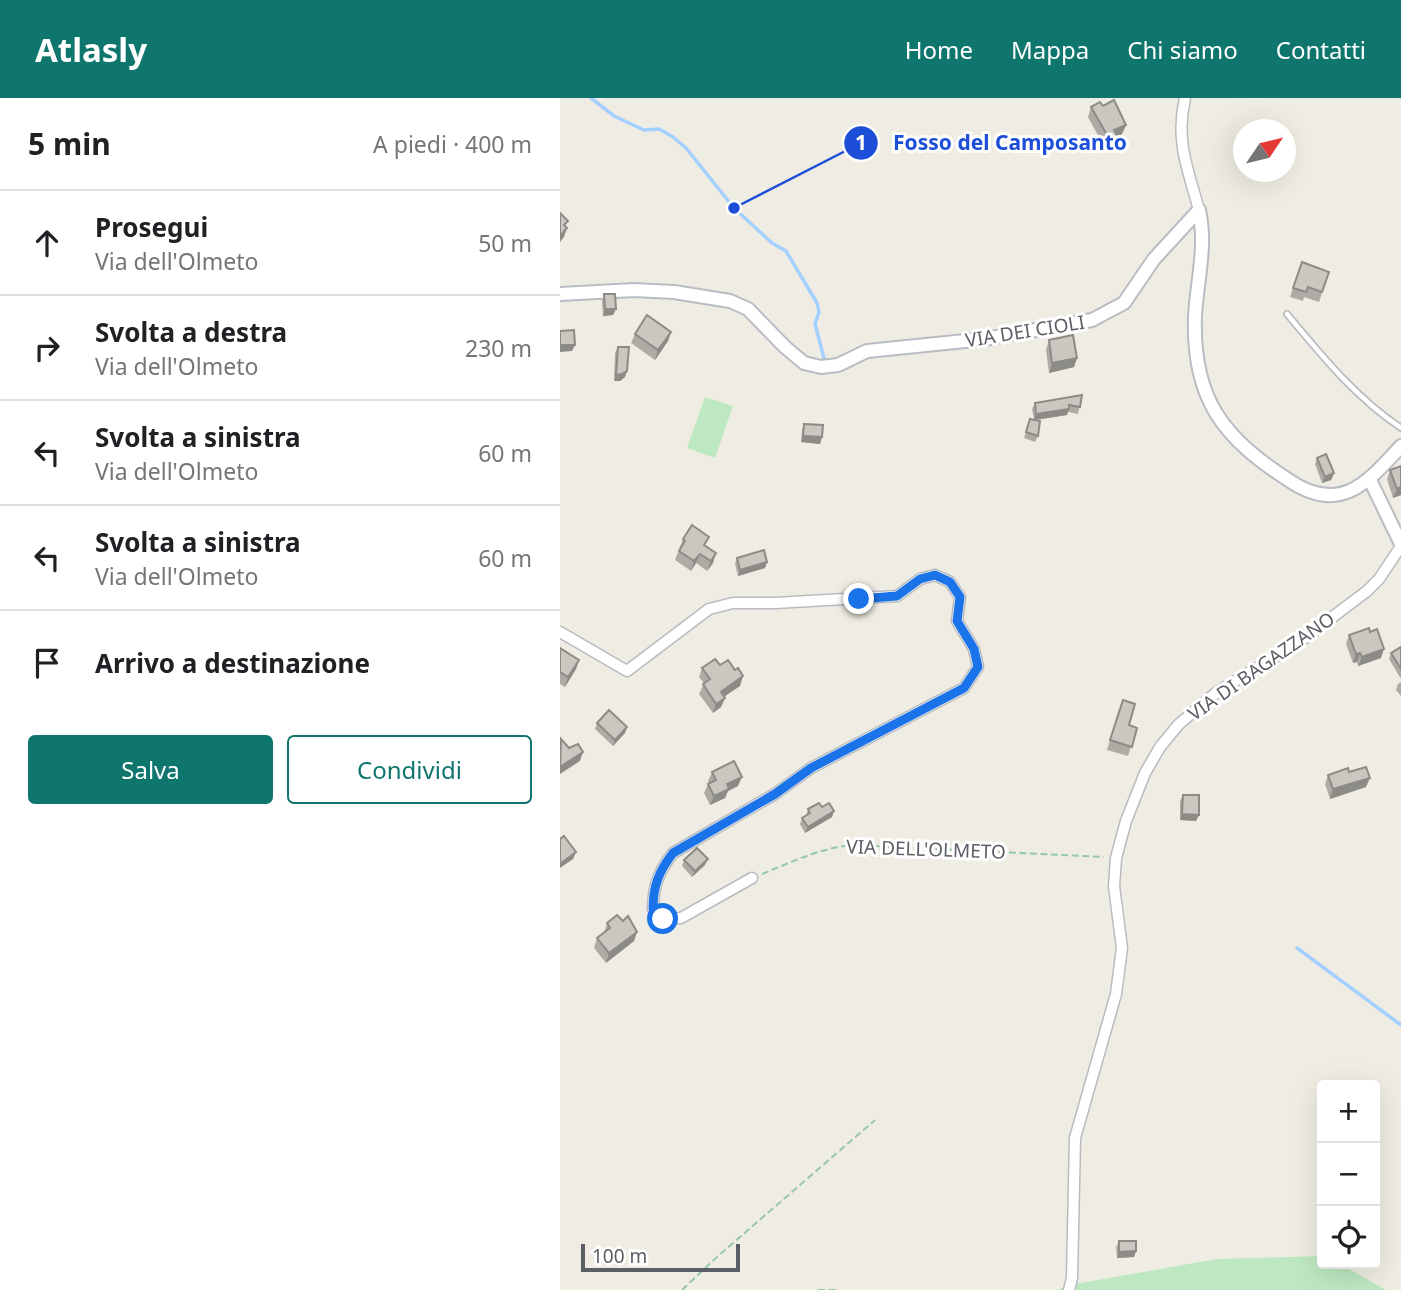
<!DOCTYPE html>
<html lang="it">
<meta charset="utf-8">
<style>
:root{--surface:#fff;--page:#f2f2f2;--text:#202124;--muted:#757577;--line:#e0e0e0;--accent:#0f766e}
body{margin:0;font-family:"Noto Sans",sans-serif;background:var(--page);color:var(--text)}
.controls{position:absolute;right:21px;bottom:21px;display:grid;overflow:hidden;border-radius:7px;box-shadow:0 7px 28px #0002}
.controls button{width:63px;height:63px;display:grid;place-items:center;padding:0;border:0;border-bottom:2px solid var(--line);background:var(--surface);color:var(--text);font:35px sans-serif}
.compass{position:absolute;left:673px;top:21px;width:63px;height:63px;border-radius:50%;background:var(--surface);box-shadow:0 7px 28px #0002;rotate:55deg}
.scale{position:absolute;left:21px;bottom:18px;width:159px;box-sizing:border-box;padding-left:7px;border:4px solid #5b5f65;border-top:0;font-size:19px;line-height:24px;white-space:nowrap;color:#5b5f65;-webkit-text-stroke:5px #fff;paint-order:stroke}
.stop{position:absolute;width:21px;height:21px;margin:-16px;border:5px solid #1a73e8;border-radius:50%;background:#fff}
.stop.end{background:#1a73e8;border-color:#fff;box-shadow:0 2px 7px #0008}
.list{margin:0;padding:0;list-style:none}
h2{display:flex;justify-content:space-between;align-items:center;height:91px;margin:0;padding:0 28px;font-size:30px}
h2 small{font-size:23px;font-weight:400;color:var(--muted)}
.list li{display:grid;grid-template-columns:46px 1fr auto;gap:21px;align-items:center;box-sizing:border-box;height:105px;padding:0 28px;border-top:2px solid var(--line)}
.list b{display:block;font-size:26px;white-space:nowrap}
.list p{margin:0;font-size:23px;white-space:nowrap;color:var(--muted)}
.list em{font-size:23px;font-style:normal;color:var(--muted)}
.actions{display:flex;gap:14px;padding:21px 28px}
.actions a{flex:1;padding:16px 0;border:2px solid var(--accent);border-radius:7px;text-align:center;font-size:24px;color:var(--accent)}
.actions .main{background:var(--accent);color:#fff}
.icon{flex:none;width:38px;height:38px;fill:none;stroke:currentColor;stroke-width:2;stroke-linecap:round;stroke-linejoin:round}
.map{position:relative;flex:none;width:841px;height:1192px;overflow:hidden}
header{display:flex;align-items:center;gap:42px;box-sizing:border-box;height:98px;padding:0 35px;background:var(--accent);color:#fff}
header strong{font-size:33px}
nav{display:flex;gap:38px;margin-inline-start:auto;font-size:24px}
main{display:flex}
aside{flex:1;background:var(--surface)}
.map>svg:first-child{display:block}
.green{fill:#bee8c2}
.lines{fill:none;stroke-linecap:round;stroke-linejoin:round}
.stream{stroke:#a4d0ff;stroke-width:3.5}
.lane-casing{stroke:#b8bbc0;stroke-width:8}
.street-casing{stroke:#b8bbc0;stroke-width:13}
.secondary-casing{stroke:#b9bcc2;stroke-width:16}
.path{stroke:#96c7a7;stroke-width:2;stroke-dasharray:7 3.5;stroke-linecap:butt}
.lane{stroke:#fff;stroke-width:4.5}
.street{stroke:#fff;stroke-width:10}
.secondary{stroke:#fff;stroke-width:12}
.wall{fill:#aeaba5}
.shaded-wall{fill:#8d8b86}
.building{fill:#cac7c0;stroke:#8d8b86;stroke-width:2}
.route{stroke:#1a73e8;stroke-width:9}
.labels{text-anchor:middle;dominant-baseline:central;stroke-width:6;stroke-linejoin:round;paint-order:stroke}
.street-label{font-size:19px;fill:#5b5f65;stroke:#fff}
.leader{fill:none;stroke:#1d4ed8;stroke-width:2.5}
.callout-dot{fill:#1d4ed8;stroke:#fff;stroke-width:2.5}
.mark-label{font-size:21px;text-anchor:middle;font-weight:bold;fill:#fff}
.callout-label{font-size:21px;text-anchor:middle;font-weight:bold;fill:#1d4ed8;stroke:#fff;stroke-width:6;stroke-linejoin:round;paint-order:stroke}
</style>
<header>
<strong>Atlasly</strong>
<nav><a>Home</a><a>Mappa</a><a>Chi siamo</a><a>Contatti</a></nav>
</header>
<main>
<aside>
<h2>5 min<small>A piedi · 400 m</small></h2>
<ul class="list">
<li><svg class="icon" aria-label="ahead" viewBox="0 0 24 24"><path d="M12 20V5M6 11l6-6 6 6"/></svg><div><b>Prosegui</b><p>Via dell'Olmeto</p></div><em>50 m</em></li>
<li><svg class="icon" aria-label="right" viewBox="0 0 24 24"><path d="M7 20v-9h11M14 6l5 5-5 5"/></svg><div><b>Svolta a destra</b><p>Via dell'Olmeto</p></div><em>230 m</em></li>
<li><svg class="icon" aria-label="left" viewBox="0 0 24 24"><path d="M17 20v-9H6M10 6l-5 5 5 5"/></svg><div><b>Svolta a sinistra</b><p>Via dell'Olmeto</p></div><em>60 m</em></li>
<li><svg class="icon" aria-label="left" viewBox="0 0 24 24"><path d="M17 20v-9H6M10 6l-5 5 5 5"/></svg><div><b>Svolta a sinistra</b><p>Via dell'Olmeto</p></div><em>60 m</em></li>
<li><svg class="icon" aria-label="arrive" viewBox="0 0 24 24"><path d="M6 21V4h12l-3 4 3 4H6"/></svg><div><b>Arrivo a destinazione</b></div></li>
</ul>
<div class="actions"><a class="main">Salva</a><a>Condividi</a></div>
</aside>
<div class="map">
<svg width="841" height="1192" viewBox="0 0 841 1192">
<rect width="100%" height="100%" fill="#efede3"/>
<!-- green -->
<g class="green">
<path d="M145 299 173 308 155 360 127 350Z"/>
<path d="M762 1158V1166H780L826 1192H497L515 1186 657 1161Z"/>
</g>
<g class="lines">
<!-- stream -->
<g class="stream">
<path d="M31 0 54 18 84 32 99 31 113 39 126 50 174 110 212 145 226 153 257 205 259 214 255 226 265 264"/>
<path d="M737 850 841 927"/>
</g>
<!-- lane casing -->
<g class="lane-casing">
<path id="lane" d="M727 216C762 258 795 299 841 330"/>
</g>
<!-- street casing -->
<g class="street-casing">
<g id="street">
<path d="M625 0C615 43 628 71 639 112"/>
<path d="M0 534 67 573 149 511 173 505H215L337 498 360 481 375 477 390 484 400 499 397 523 414 551 418 569 404 590 251 670 215 696 113 755C99 773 93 788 93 811L103 821 121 820 192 780"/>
<path d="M509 1192 512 1180 515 1040 556 896 562 850 554 788 556 760 566 723 585 675 600 649 619 626 657 594 738 545 807 493 819 481 841 448"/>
</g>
</g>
<!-- secondary casing -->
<g class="secondary-casing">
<g id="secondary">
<path d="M0 196 74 192 114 194 170 203 188 211 225 249 244 265 261 269 278 267 307 253 425 241 532 222 564 205 594 161 639 112C647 149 637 182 635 218 632 301 663 340 730 383 781 417 808 384 841 348"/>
<path d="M810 382 841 446"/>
</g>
</g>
<!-- path -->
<g class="path">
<path d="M202 776C232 764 260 750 292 747L544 759"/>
<path d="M122 1192 158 1158 315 1022"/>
<path d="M258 1192H276"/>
</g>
<!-- lane -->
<use href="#lane" class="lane"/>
<!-- street -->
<use href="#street" class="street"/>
<!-- secondary -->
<use href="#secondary" class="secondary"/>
</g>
<!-- wall -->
<g class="wall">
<path d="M543 8 566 27 562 36 558 38 555 48 547 54 528 19 531 9Z"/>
<path d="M742 164 769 174 759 204 744 199 743 203 730 199Z"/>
<path d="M44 196 56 211 53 217 43 218 42 203Z"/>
<path d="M111 234 108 243 95 262 71 245 75 236Z"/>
<path d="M489 242 517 260 514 269 489 275 486 252Z"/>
<path d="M58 249 67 273 65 279 60 283H54L55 255Z"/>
<path d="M522 297 518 316 508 314 507 317 476 322 478 338 475 344 464 340 470 321H474L472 311 475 305Z"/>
<path d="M244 326 262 339 260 346 241 344 242 332Z"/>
<path d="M757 360 774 375 771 382 762 385 755 366Z"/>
<path d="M830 372 841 397 833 400 827 381Z"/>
<path d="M123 441 146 448 153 465 147 473 136 465 131 473 115 462Z"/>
<path d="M177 460 207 464 205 470 178 478 175 466Z"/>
<path d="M789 537 821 560 798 568 797 564 793 565 786 546Z"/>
<path d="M841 549V581L829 561 831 555Z"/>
<path d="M0 550 19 562 16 571 5 589 0 586Z"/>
<path d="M160 567 180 588 164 599 165 600 161 609 153 615 139 596 144 585 139 579 142 570Z"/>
<path d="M841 584V598L836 592 838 586Z"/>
<path d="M559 611 569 627 577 630 568 658 547 652Z"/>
<path d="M37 625 67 629 65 635 53 648 35 631Z"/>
<path d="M152 674 178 688 168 693 165 700 150 707 144 695 148 686 149 685 148 683Z"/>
<path d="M789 674 806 689 770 701 765 686 768 677Z"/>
<path d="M623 697 639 717 636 723 620 722V703Z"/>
<path d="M262 709 274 713 272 719 245 735 240 726 242 720 246 718 248 711Z"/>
<path d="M124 762 145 767 132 779 122 768Z"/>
<path d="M63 823 77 834 74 843 46 865 34 850 37 840 44 835 47 825Z"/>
<path d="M559 1143 576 1153 574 1159 557 1160 556 1149Z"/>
</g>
<!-- shaded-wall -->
<g class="shaded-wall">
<path d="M566 27 562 36 551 42 554 32Z"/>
<path d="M558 39 555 48 547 54 551 44Z"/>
<path d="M7 130 4 139 0 144V138Z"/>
<path d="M45 211H56L53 217 43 218Z"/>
<path d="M111 234 108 243 95 262 98 252Z"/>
<path d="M0 247H15L12 253 0 254Z"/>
<path d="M517 260 514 269 489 275 492 265Z"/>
<path d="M67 273 65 279 60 283H54L56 277Z"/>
<path d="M509 311 507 317 474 322 476 316Z"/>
<path d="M243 338 262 339 260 346 241 344Z"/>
<path d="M774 375 771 382 762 385 765 379Z"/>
<path d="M841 389V397L833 400 837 391Z"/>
<path d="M156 455 153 465 147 473 151 463Z"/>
<path d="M140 456 136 465 131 473 134 463Z"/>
<path d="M207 464 205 470 178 478 180 472Z"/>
<path d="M824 551 821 560 798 568 802 559Z"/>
<path d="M800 555 797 564 793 565 796 556Z"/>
<path d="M19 562 16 571 5 589 8 579Z"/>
<path d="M183 578 180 588 157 603 161 594Z"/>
<path d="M165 600 161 609 153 615 156 606Z"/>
<path d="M67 629 65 635 53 648 55 642Z"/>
<path d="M23 654 20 663 0 676V669Z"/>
<path d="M182 679 178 688 168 693 165 700 150 707 154 698 167 686Z"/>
<path d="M810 680 806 689 770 701 773 691Z"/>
<path d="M274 713 272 719 245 735 248 729Z"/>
<path d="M622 716 639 717 636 723 620 722Z"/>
<path d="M16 754 13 761 0 770V766Z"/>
<path d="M148 761 145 767 132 779 135 773Z"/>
<path d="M77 834 74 843 46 865 49 855Z"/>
<path d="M576 1153 574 1159 557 1160 559 1154Z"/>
</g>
<!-- building -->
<g class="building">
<path d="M554 2 566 27 554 32 558 39 551 44 531 9 540 4 543 8Z"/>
<path d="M0 115 8 123 4 127 7 130 0 138Z"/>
<path d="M742 164 769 174 762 194 748 189 746 194 733 190Z"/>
<path d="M44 196H55L56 211H45Z"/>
<path d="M87 217 111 234 98 252 75 236Z"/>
<path d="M14 232 15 247H0V233Z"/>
<path d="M513 237 517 260 492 265 489 242Z"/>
<path d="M58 249H69L67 273 62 276 56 277Z"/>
<path d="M522 297 520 309 509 307V311L476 316 475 305Z"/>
<path d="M470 321 480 323 478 338 466 334Z"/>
<path d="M244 326 263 327 262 339 243 338Z"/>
<path d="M766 356 774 375 765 379 757 360Z"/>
<path d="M841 368V389L837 391 830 372Z"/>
<path d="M132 427 149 439 144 447 156 455 151 463 140 456 134 463 119 453 125 443 123 441Z"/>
<path d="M204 452 207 464 180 472 177 460Z"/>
<path d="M809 530 810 534 817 531 824 551 802 559 800 555 796 556 789 537Z"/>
<path d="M841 549V571L831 555Z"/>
<path d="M0 550 19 562 8 579 0 574Z"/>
<path d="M155 561 160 567 168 562 175 572 178 570 183 578 161 594 165 600 156 606 143 586 150 581 142 570Z"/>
<path d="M563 602 575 606 569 627 577 630 572 649 550 642Z"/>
<path d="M49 612 67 629 55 642 37 625Z"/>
<path d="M1 641 9 650 18 646 23 654 0 669Z"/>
<path d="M174 663 182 679 167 686 169 691 154 698 148 686 156 682 152 674Z"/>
<path d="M806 669 810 680 773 691 768 677 788 670 789 674Z"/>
<path d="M623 697H639V717L622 716Z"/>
<path d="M259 705 262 709 269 705 274 713 248 729 242 720 250 715 248 711Z"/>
<path d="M4 738 16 754 0 766V741Z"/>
<path d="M137 750 148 761 135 773 124 762Z"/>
<path d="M57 817 63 823 68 818 77 834 49 855 37 840 50 830 47 825Z"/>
<path d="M559 1143H576V1153L559 1154Z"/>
</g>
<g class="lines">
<!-- route -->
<path class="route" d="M103 821 93 811C93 788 99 773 113 755L215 696 251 670 404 590 418 569 414 551 397 523 400 499 390 484 375 477 360 481 337 498 299 501"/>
</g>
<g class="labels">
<!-- street labels -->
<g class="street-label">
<text transform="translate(465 233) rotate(-9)">VIA DEI CIOLI</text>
<text transform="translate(701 568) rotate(-35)">VIA DI BAGAZZANO</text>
<text transform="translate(366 751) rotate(2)">VIA DELL'OLMETO</text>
</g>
</g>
<!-- callouts -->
<path class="leader" d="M174 110L301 45"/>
<g class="callout-dot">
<circle cx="174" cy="110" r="7"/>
<circle cx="301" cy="45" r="18"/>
</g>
<g class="mark-label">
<text x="301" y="52">1</text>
</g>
<g class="callout-label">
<text x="450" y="52">Fosso del Camposanto</text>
</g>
</svg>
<div class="controls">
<button>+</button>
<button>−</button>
<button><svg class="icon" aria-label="locate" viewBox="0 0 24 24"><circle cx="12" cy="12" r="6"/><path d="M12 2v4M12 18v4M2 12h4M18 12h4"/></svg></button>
</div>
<svg class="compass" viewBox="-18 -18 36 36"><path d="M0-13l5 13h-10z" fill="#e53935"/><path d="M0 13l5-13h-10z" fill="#757577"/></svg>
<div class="scale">100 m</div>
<div class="stop" style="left:103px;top:821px"></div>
<div class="stop end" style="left:299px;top:501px"></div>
</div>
</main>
